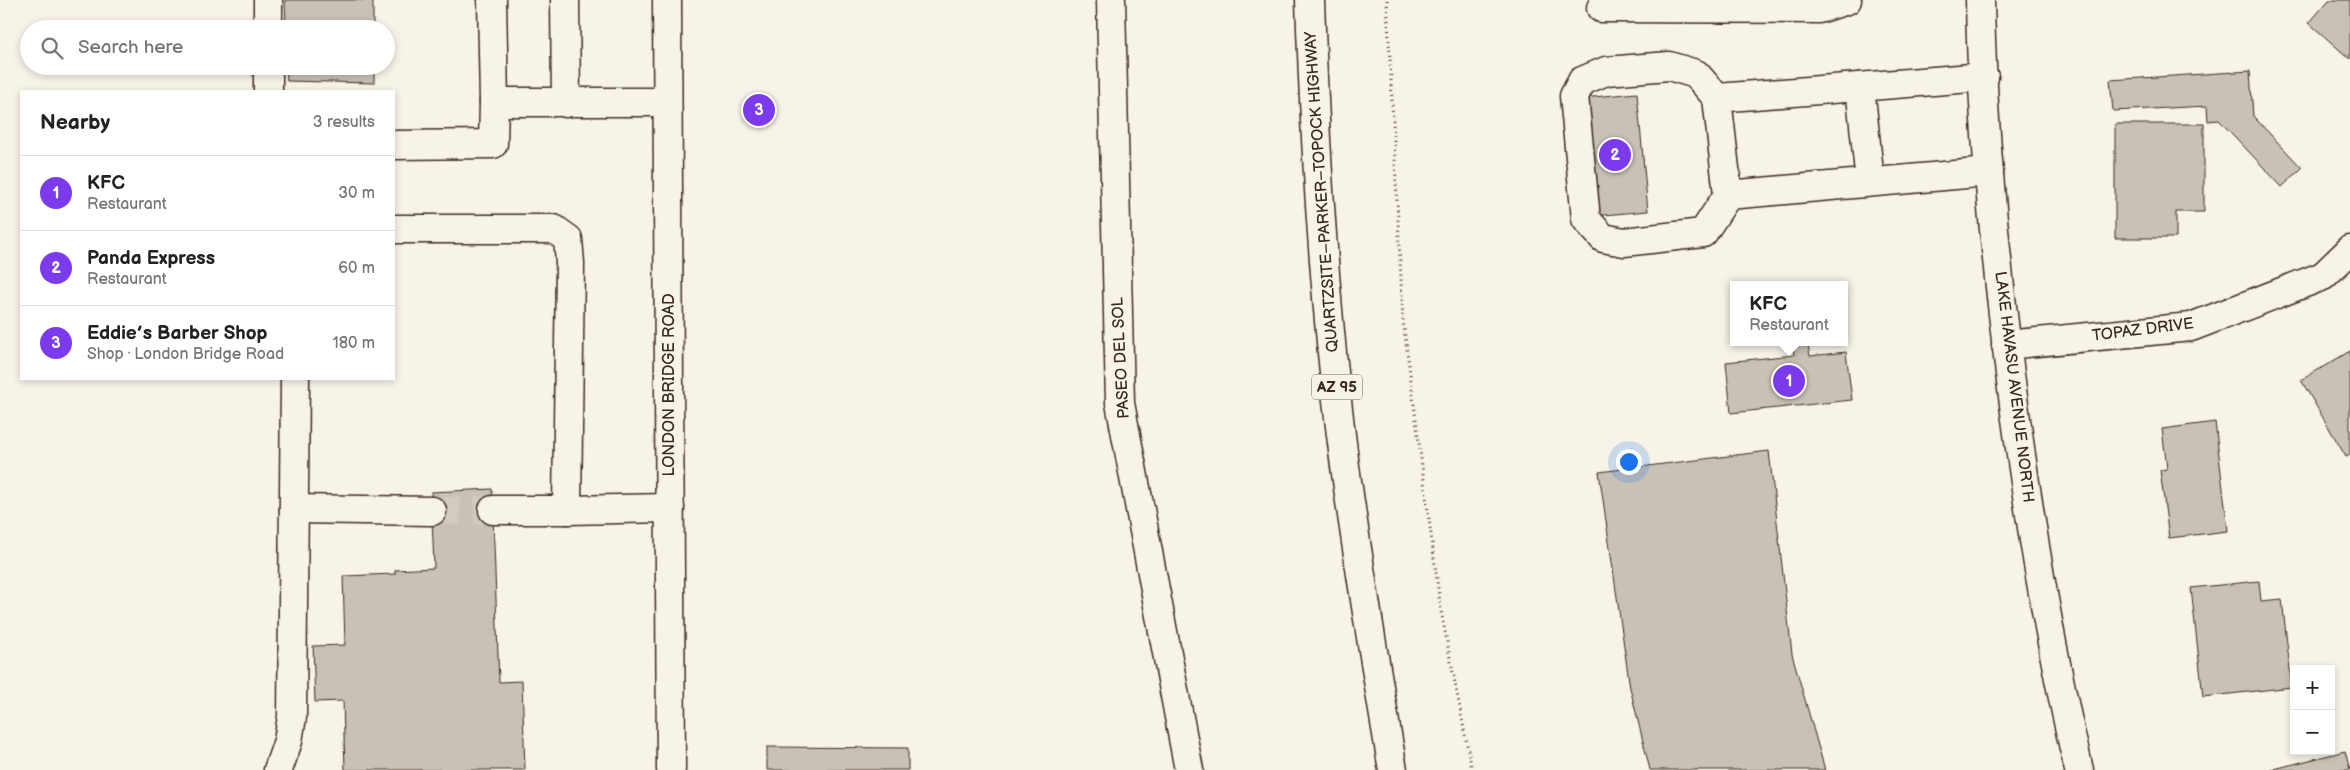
<!DOCTYPE html>
<meta charset="utf-8">
<style>
:root{--surface:#fff;--page:#f2f2f2;--text:#222;--muted:#767676;--line:#e0e0e0;--accent:#7c3aed}
body{margin:0;font-family:"Balsamiq Sans",sans-serif;background:var(--page);color:var(--text)}
.controls{position:absolute;right:15px;bottom:15px;display:grid;overflow:hidden;border-radius:0px;box-shadow:0 2px 8px #0003}
.controls button{width:45px;height:45px;display:grid;place-items:center;padding:0;border:0;border-bottom:1px solid var(--line);background:var(--surface);color:var(--text);font:25px sans-serif}
.you{position:absolute;left:1628px;top:461px;width:18px;height:18px;margin:-12px;border:4px solid #fff;border-radius:50%;background:#1a73e8;box-shadow:0 0 0 8px #1a73e833}
.badge{display:grid;place-items:center;width:32px;height:32px;border-radius:50%;background:var(--accent);color:#fff;font-size:16px;font-weight:700}
.pin{position:absolute;translate:-50% -50%;border:2px solid #fff;box-shadow:0 1px 5px #0006}
.popup{position:absolute;left:1730px;top:281px;width:118px;height:65px;box-sizing:border-box;display:grid;place-content:center;border-radius:0px;background:var(--surface);filter:drop-shadow(0 1px 4px #0005);font-size:16px;white-space:nowrap;color:var(--muted)}
.popup b{font-size:19px;color:var(--text)}
.popup::after{content:'';position:absolute;left:50%;top:100%;margin-left:-10px;border:10px solid transparent;border-top-color:var(--surface)}
.list{margin:0;padding:0;list-style:none}
h2{display:flex;justify-content:space-between;align-items:center;height:65px;margin:0;padding:0 20px;font-size:21px}
h2 small{font-size:16px;font-weight:400;color:var(--muted)}
.list li{display:grid;grid-template-columns:32px 1fr auto;gap:15px;align-items:center;box-sizing:border-box;height:75px;padding:0 20px;border-top:1px solid var(--line)}
.list b{display:block;font-size:19px;white-space:nowrap}
.list p{margin:0;font-size:16px;white-space:nowrap;color:var(--muted)}
.list em{font-size:16px;font-style:normal;color:var(--muted)}
.icon{flex:none;width:28px;height:28px;fill:none;stroke:currentColor;stroke-width:2;stroke-linecap:round;stroke-linejoin:round}
.map{position:relative;flex:none;width:2350px;height:770px;overflow:hidden}
.search{position:absolute;background:var(--surface);box-shadow:0 2px 8px #0003;left:20px;top:20px;width:375px;height:55px;display:flex;align-items:center;gap:12px;box-sizing:border-box;padding:0 18px;border-radius:28px;color:var(--muted);font-size:19px}
.panel{position:absolute;background:var(--surface);box-shadow:0 2px 8px #0003;left:20px;top:90px;width:375px;height:290px;border-radius:0px}
.map>svg:first-child{display:block}
.building{fill:#c8c1b6;stroke:#3b2a1e}
.lines{fill:none;stroke-linecap:round;stroke-linejoin:round}
.minor-tunnel{stroke:#d1cbc0;stroke-width:28;stroke-dasharray:28 14;stroke-linecap:butt}
.minor-casing{stroke:#3b2a1e;stroke-width:31}
.major-casing{stroke:#3b2a1e;stroke-width:31}
.highway-casing{stroke:#3b2a1e;stroke-width:31}
.path{stroke:#3b2a1e;stroke-width:3;stroke-dasharray:1 4;stroke-linecap:butt}
.minor{stroke:#f7f3e8;stroke-width:28}
.major{stroke:#f7f3e8;stroke-width:28}
.highway{stroke:#f7f3e8;stroke-width:28}
.labels{text-anchor:middle;dominant-baseline:central;stroke-width:4.5;stroke-linejoin:round;paint-order:stroke}
.shield{fill:#f7f3e8;stroke:#73665b;stroke-width:1}
.shield-label{font-size:15px;font-weight:bold;fill:#3b2a1e}
.street-label{font-size:16px;fill:#3b2a1e;stroke:#f7f3e8}
</style>
<div class="map">
<svg width="2350" height="770" viewBox="0 0 2350 770">
<rect width="100%" height="100%" fill="#f7f3e8"/>
<filter id="ink" filterUnits="userSpaceOnUse"><feTurbulence type="fractalNoise" baseFrequency=".02" numOctaves="2"/><feDisplacementMap in="SourceGraphic" scale="10" xChannelSelector="R" yChannelSelector="G"/><feConvolveMatrix kernelMatrix="1 2 1 2 8 2 1 2 1" color-interpolation-filters="sRGB"/></filter>
<g filter="url(#ink)">
<!-- building -->
<g class="building">
<path d="M285 0H373V29H286Z"/>
<path d="M2329 0H2350V59L2309 23Z"/>
<path d="M286 66H374V83L287 81Z"/>
<path d="M2250 71 2253 116 2302 168 2282 187 2219 120 2208 121 2207 106 2113 111 2110 80Z"/>
<path d="M1637 93 1648 211 1593 216 1582 98Z"/>
<path d="M2115 124H2204V212H2176V238H2115Z"/>
<path d="M1808 345 1810 356 1846 352 1852 400 1731 413 1726 362 1794 355 1793 346Z"/>
<path d="M2350 351V455L2346 457 2301 380Z"/>
<path d="M2215 422 2228 531 2169 538 2160 470 2167 469 2162 429Z"/>
<path d="M1769 451 1792 654 1825 770H1650L1630 688 1599 472Z"/>
<path d="M492 489 499 682 522 681 525 770H345L343 701 315 702 313 646 345 645 343 576 395 574V570L434 568 431 492Z"/>
<path d="M2259 581 2261 601 2282 599 2292 687 2203 697 2191 588Z"/>
<path d="M767 747 908 748V770H767Z"/>
<path d="M2345 751 2350 770H2270Z"/>
</g>
<g class="lines">
<!-- minor-tunnel -->
<path class="minor-tunnel" d="M432 511 493 510"/>
<!-- minor casing -->
<g class="minor-casing">
<g id="minor">
<path d="M268 0V29"/>
<path d="M492 0 494 102H667"/>
<path d="M565 0 566 103"/>
<path d="M667 0 671 770"/>
<path d="M1111 0 1120 403 1189 770"/>
<path d="M1601 8 1819 9 1847 0"/>
<path d="M268 66V91"/>
<path d="M1860 87 1870 182"/>
<path d="M1717 98 1696 74 1669 66 1606 71 1582 81 1574 96 1586 219 1603 238 1624 242 1703 233 1728 195 1717 98 1984 77"/>
<path d="M394 145 493 144 494 102"/>
<path d="M1728 195 1989 172"/>
<path d="M394 229H554L568 239 570 263 567 510 670 508"/>
<path d="M2006 345 2191 327 2323 276 2350 250"/>
<path d="M294 509 432 511"/>
<path d="M493 510H567"/>
<path d="M278 770 288 741 292 717 295 379"/>
</g>
</g>
<!-- major casing -->
<g class="major-casing">
<path id="major" d="M1980 0C1982 125 1995 250 2010 374 2027 506 2048 640 2079 770"/>
</g>
<!-- highway casing -->
<g class="highway-casing">
<path id="highway" d="M1310 0C1315 150 1324 301 1343 451 1357 558 1375 664 1393 770"/>
</g>
<!-- path -->
<path class="path" d="M1387 0 1403 320 1441 611 1472 770"/>
<!-- minor -->
<use href="#minor" class="minor"/>
<!-- major -->
<use href="#major" class="major"/>
<!-- highway -->
<use href="#highway" class="highway"/>
</g>
</g>
<g class="labels">
<!-- shield labels -->
<rect class="shield" x="1312" y="374.5" width="50" height="25" rx="4"/>
<g class="shield-label">
<text x="1337" y="387">AZ 95</text>
</g>
<!-- street labels -->
<g class="street-label">
<text transform="translate(1322 192) rotate(-94)">QUARTZSITE–PARKER–TOPOCK HIGHWAY</text>
<text transform="translate(2143 330) rotate(-7)">TOPAZ DRIVE</text>
<text transform="translate(1121 358) rotate(-93)">PASEO DEL SOL</text>
<text transform="translate(669 385) rotate(-90)">LONDON BRIDGE ROAD</text>
<text transform="translate(2014 387) rotate(83)">LAKE HAVASU AVENUE NORTH</text>
</g>
</g>
</svg>
<div class="controls">
<button>+</button>
<button>−</button>
</div>
<div class="you"></div>
<div class="pin badge" style="left:1789px;top:381px">1</div>
<div class="popup"><b>KFC</b>Restaurant</div>
<div class="pin badge" style="left:1615px;top:155px">2</div>
<div class="pin badge" style="left:759px;top:110px">3</div>
<div class="search"><svg class="icon" aria-label="search" viewBox="0 0 24 24"><circle cx="10" cy="10" r="6"/><path d="M15 15l6 6"/></svg>Search here</div>
<section class="panel">
<h2>Nearby<small>3 results</small></h2>
<ul class="list">
<li><span class="badge">1</span><div><b>KFC</b><p>Restaurant</p></div><em>30 m</em></li>
<li><span class="badge">2</span><div><b>Panda Express</b><p>Restaurant</p></div><em>60 m</em></li>
<li><span class="badge">3</span><div><b>Eddie’s Barber Shop</b><p>Shop · London Bridge Road</p></div><em>180 m</em></li>
</ul>
</section>
</div>
